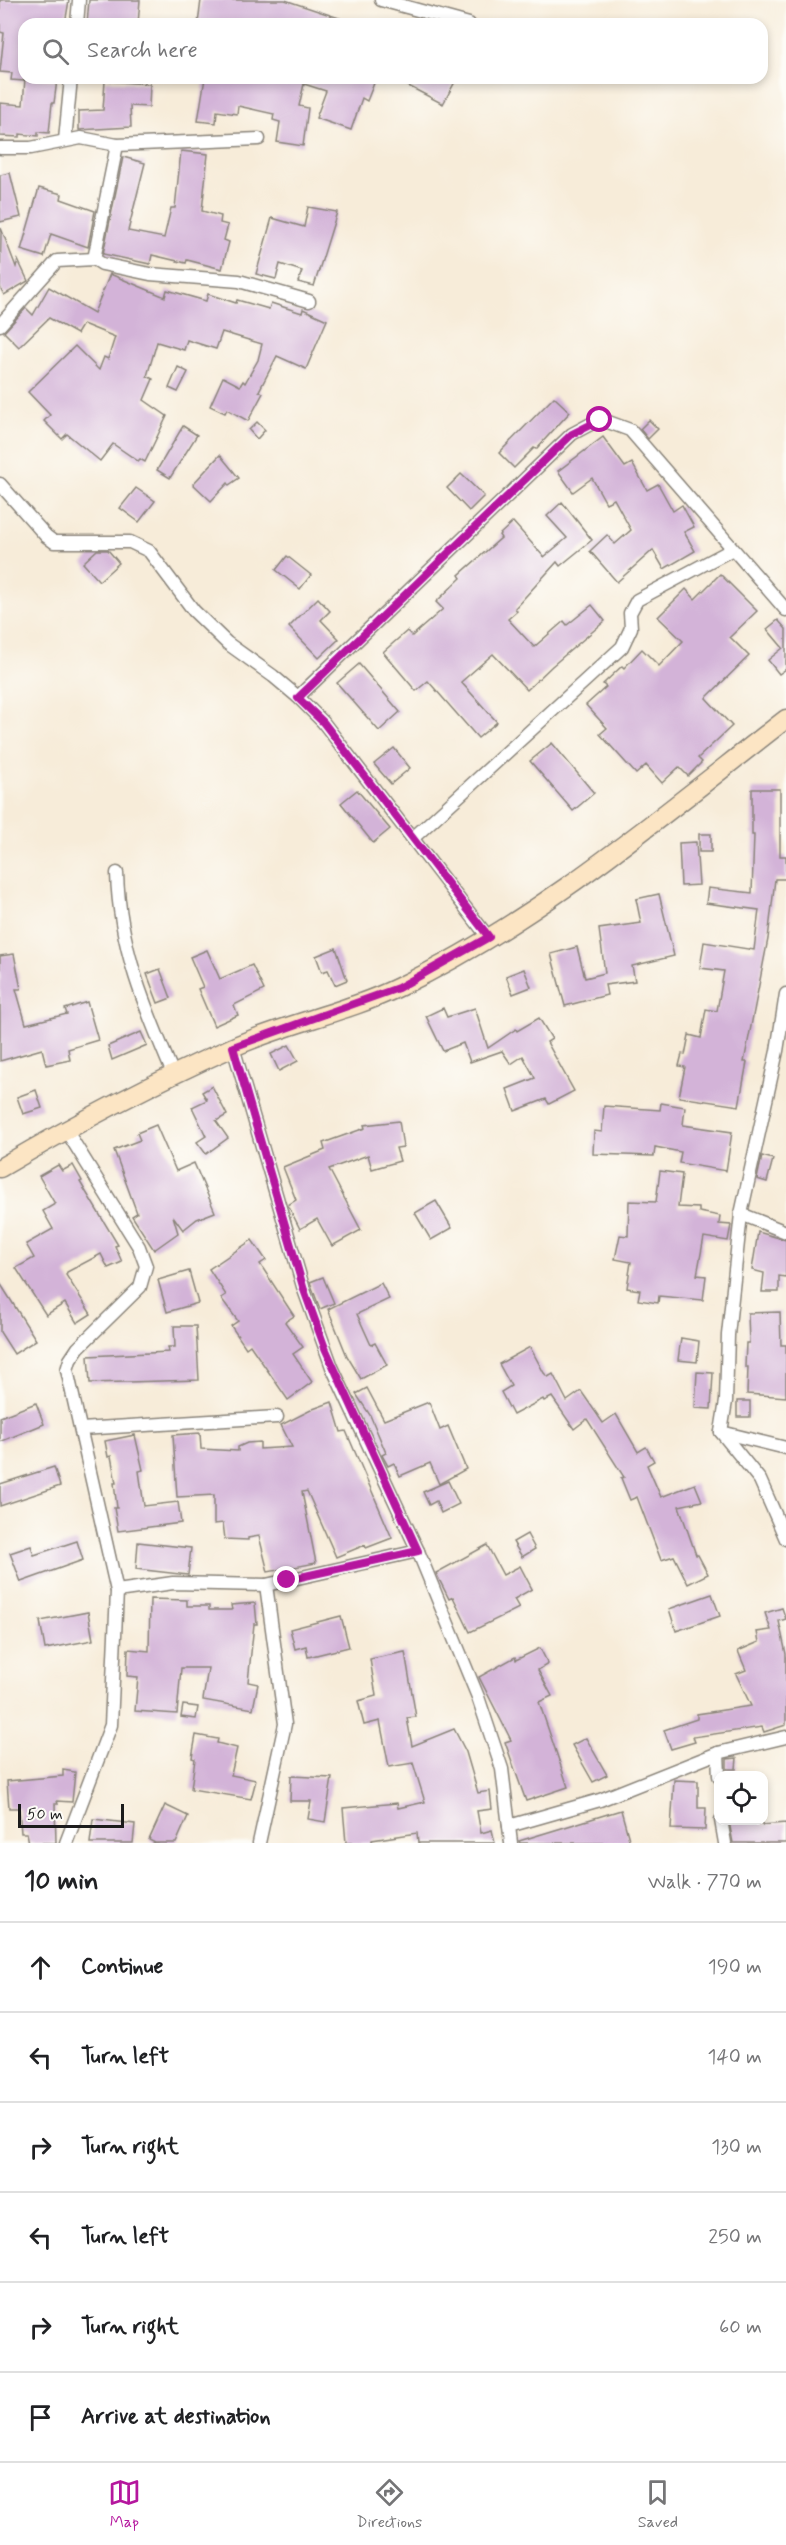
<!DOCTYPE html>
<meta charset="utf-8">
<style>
:root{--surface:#fff;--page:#f6f6f6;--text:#202124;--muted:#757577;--line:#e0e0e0;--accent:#b5179e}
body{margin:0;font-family:Mynerve,sans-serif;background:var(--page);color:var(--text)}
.controls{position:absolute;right:18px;bottom:18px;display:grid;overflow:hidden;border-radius:12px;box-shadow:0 3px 9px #0003}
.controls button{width:54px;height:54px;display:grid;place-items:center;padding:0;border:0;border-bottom:2px solid var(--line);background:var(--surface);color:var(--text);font:30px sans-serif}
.scale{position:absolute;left:18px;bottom:15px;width:106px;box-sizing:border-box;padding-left:6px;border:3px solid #1c1c1c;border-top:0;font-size:16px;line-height:21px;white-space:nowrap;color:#1c1c1c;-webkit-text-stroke:4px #fdfcf7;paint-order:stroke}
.stop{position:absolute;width:18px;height:18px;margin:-14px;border:4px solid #b5179e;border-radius:50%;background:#fff}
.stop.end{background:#b5179e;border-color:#fff;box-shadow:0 2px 6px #0008}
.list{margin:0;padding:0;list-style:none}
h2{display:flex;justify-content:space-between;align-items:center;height:78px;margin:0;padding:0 24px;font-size:26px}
h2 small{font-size:20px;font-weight:400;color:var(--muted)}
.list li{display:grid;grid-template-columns:39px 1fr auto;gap:18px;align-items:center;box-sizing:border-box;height:90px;padding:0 24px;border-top:2px solid var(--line)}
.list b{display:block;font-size:22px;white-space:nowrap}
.list em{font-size:20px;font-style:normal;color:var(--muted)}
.icon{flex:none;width:33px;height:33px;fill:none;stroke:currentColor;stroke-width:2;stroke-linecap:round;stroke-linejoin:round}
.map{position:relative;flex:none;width:786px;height:1843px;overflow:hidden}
.search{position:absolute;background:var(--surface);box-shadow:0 3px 9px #0003;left:18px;right:18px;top:18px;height:66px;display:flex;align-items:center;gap:15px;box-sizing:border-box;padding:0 21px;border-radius:18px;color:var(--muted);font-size:22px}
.sheet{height:618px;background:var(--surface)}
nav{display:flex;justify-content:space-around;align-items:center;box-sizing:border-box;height:84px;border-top:2px solid var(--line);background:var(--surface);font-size:16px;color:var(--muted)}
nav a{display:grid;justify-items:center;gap:3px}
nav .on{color:var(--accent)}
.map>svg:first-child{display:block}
.building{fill:#d3b3d8}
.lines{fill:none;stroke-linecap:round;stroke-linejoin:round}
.minor-casing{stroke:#8a847a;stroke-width:15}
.secondary-casing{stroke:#8a847a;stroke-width:21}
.minor{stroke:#fff;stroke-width:12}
.secondary{stroke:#fce5c4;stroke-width:18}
.route{stroke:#b5179e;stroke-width:8}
</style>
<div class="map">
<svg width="786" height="1843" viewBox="0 0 786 1843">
<rect width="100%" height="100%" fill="#fdfcf7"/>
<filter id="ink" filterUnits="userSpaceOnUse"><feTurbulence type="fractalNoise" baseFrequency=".0167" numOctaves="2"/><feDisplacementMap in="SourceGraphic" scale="12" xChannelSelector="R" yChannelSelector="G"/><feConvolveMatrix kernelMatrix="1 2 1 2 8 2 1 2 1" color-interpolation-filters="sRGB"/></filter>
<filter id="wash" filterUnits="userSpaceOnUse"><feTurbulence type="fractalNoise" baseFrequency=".008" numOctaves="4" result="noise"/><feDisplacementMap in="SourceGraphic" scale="24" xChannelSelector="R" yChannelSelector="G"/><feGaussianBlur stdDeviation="1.35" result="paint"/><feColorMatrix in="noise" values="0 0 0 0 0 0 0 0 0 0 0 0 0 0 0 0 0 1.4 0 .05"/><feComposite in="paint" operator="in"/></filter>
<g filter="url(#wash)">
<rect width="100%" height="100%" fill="#f7ecd9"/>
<g id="blocks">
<!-- building -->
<g class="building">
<path d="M0 0H69L65 24H24V81L11 80 12 73 0 72 4 33 0 32Z"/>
<path d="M89 0H140L138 24H87Z"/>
<path d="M201 0H285L351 22 198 24Z"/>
<path d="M25 78 57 80 54 103H52L49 133 38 132V136L20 134V137L0 136V103L23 105Z"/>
<path d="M205 78H376L367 101 362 98 351 130 316 118 326 91 304 84 299 106 308 108 303 146 277 142 280 122 273 120 274 114 238 106 237 114 217 111 216 123 198 121Z"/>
<path d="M393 78H457L443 104Z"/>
<path d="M105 81 150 84 149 107 130 106 131 127 79 130V111L103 110Z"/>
<path d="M181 151 208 154 202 211 221 216 220 223 228 225 224 240 229 242 222 269 187 260 186 263 152 255 150 264 103 254 123 157 145 163 128 231 164 238 171 208H175Z"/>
<path d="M10 173 21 217 0 222V175Z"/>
<path d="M39 188 62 194 61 199 95 211 88 247 51 234 44 257 21 250Z"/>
<path d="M308 207 337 212 314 286 298 282 302 271 280 264 276 279 256 274 272 218 304 227Z"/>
<path d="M1 228 16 267 18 260 28 281 4 295 0 287Z"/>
<path d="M110 274 165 297 167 290 206 301 208 294 236 303 237 300 269 309 271 303 302 313 303 309 327 320 306 369 277 356 259 391 263 393 248 421 227 409 225 413 210 406 223 377 240 386 243 381 245 383 258 360 262 344 222 332 216 349 187 340 184 350 157 342 147 376 153 379 144 400 167 416 145 462 140 459 138 461 113 444 100 461 67 434 62 439 44 421 50 415 28 392 75 346 99 370 104 357 108 359 115 337 83 324 77 334 49 318 19 347 4 332 26 308 33 315 49 287 94 313Z"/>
<path d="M178 367 188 372 178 392 169 388Z"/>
<path d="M554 397 570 412 536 449 534 448 514 468 499 453Z"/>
<path d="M649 420 658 429 648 439 640 429Z"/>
<path d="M257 422 265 430 257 439 249 430Z"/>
<path d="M183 426 197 435 170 478 157 470Z"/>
<path d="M603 437 625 467 632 463 647 490 658 484 673 511 682 505 694 527 684 532 695 551 664 569 653 550 617 582 590 551 607 535 615 544 631 530 614 499 606 503 592 478 573 492 558 471Z"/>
<path d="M220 455 239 478 229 485 228 483 211 501 193 484Z"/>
<path d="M461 474 484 496 469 511 447 488Z"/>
<path d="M136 488 155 501 139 522 120 508Z"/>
<path d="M562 502 592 540 560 566 557 562 515 608 517 611 508 619 534 647 564 621 567 625 592 605 605 621 552 666 527 690 493 654 461 682 497 722 478 738 428 681 416 691 383 652 407 631 412 636 443 609 436 602 461 578 459 575 501 538 499 535 513 522 544 557 567 538 547 516Z"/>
<path d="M97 550H108L119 563 99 581 83 563Z"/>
<path d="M287 556 311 575 300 589 276 570Z"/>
<path d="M720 574 757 611 730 637 749 656 706 698 732 726 698 758 702 762 688 776 679 767 662 783 646 765 636 774 600 734 607 728 586 705 606 687 603 684 622 666 624 668 642 649 659 666 683 641 658 617 686 589 695 599Z"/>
<path d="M318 598 330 611 321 620 339 639 319 658 289 627Z"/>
<path d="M778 620 786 629V669L779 674 768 660 783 648 767 629Z"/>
<path d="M359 664 400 712 379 731 337 683Z"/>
<path d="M552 743 594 793 573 811 530 761Z"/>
<path d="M394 748 410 768 391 784 374 764Z"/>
<path d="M752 789H780V856H786V879H775L768 939 744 1062H747L739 1106 679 1097 685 1067 679 1066 682 1054 685 1055 689 1035 701 1038 706 1009 717 1011 724 971 700 968 704 942 754 950 759 910 706 903 708 888 752 893 754 835H752Z"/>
<path d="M357 790 390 829 373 843 341 803Z"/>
<rect x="699" y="834" width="12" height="18"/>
<path d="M696 842 699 885 681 886 679 843Z"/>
<path d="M659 894 674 956 632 966 635 981 605 985 607 995 565 1006 551 954 577 947 585 978 605 973 599 929 641 923 636 899Z"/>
<path d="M336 948 347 980 335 985 328 970 322 972 316 956Z"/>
<path d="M207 950 220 979 252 965 264 990 234 1005 238 1015 214 1026 198 989 203 987 190 957Z"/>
<path d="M14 954 21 989H16L26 1024 67 1014 65 1009 87 1002 98 1040 68 1049 70 1060 46 1065 42 1049 0 1061V956Z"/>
<path d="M160 969 171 998 158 1003 147 974Z"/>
<path d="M524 969 531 987 513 994 506 976Z"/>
<path d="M443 1008 447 1017 475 1008 488 1048 516 1029 517 1031 539 1018 552 1039 547 1042 574 1091 549 1104 546 1099 515 1111 507 1089 535 1078 523 1056 511 1064 502 1051 470 1062 463 1043 443 1051 426 1016Z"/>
<path d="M141 1032 147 1045 112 1060 108 1046Z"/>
<path d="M289 1045 298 1061 279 1071 271 1054Z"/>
<path d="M212 1086 227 1115 216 1121 228 1138 206 1154 197 1142 206 1136 192 1107 207 1100 202 1092Z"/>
<path d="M36 1090 42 1108 23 1114 17 1097Z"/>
<path d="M661 1103 685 1107 683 1125 732 1132 726 1171 679 1163 681 1152 655 1147 654 1156 593 1154 594 1131 602 1132 604 1106 660 1110Z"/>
<path d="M399 1121 403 1147 396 1148 400 1161 372 1169 368 1155 329 1169 361 1230 332 1246 317 1219 300 1229 288 1205 296 1200 283 1167 325 1150 323 1143 365 1128 364 1125Z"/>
<path d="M156 1125 176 1171 194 1163 215 1212 197 1219 183 1230 173 1216 178 1233 154 1250 132 1216 137 1213 114 1150 140 1140 137 1133Z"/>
<path d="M762 1156 773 1159 767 1182 757 1179Z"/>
<path d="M58 1165 62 1171 73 1165 82 1181 80 1182 118 1245 115 1246 122 1262 108 1268 101 1254 67 1272 66 1275 91 1314 77 1323 65 1303 46 1315 16 1268 34 1258 26 1244 53 1229 43 1211 55 1204 39 1176Z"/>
<path d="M660 1171 682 1174 678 1207 699 1208V1212L720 1216 719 1224 731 1225 728 1241 704 1237 697 1275 706 1276 703 1300 659 1296 658 1303 638 1300 640 1290 627 1288 631 1262 615 1259 620 1235 628 1236 629 1201 656 1202Z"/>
<path d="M436 1201 452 1228 431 1240 415 1213Z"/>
<path d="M758 1232 786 1240V1277L779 1276V1292H762L764 1273 752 1270Z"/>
<path d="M252 1240 266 1260 260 1264 294 1316 285 1322 303 1347 293 1354 312 1382 288 1400 250 1345 246 1348 231 1326 238 1321 221 1298 226 1295 209 1269Z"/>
<path d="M189 1271 198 1303 167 1312 158 1280Z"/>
<path d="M323 1277 334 1303 320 1309 310 1282Z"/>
<path d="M0 1283 36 1340 14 1354 0 1332Z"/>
<path d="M381 1283 389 1299 357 1314 371 1345 375 1343 387 1365 361 1379 347 1356 328 1309Z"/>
<path d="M780 1312 781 1345H786V1397L747 1394 748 1367H745L746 1343H749L748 1313Z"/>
<path d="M174 1326H196L199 1380 90 1383 88 1356 169 1352 168 1347H175Z"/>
<path d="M681 1338 699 1341 697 1362 678 1360Z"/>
<path d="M530 1347 544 1373 548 1377 553 1374 567 1401 581 1391 603 1423 616 1414 638 1452 646 1447 654 1461 647 1465 661 1497 695 1484 702 1501 679 1506 696 1555H698L708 1574 688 1584 674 1556 661 1560 637 1497 630 1500 621 1478 624 1477 587 1419 574 1429 552 1397 544 1401 543 1399 513 1415 501 1392 511 1386 499 1364Z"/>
<path d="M697 1372 713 1373 711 1409 695 1408Z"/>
<path d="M367 1388 384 1420 429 1402 440 1430 448 1426 466 1469 439 1484 430 1463 400 1476 394 1463 388 1466 382 1455 386 1453 370 1415 356 1394Z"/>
<rect x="737" y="1401" width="13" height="16"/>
<path d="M332 1402 341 1432 346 1431 392 1538 366 1548 365 1545 336 1557 307 1491 302 1492 316 1563 268 1572 259 1536 248 1538V1540L225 1539 223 1523 214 1524V1495L177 1497 173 1435 200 1433 201 1449 238 1451V1447L247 1443 260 1442V1449L292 1447 281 1425 313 1409Z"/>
<path d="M36 1403 44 1424 0 1442V1417Z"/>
<path d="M135 1435 143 1470 139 1471 144 1506 178 1502 181 1523 118 1531 114 1508H117L114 1483H116L111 1456 108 1457 105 1441Z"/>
<path d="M54 1467 60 1486 0 1506V1484Z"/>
<path d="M448 1481 459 1504 441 1513 436 1501 429 1505 423 1492Z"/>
<path d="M527 1534 535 1549 522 1557 513 1542Z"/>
<path d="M77 1541 83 1560 21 1582 10 1553 31 1546 34 1555Z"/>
<path d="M138 1542 191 1548 188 1575 136 1569Z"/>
<path d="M487 1545 503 1575 520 1566 532 1589 514 1599 519 1608 470 1632 453 1597 449 1599 436 1573Z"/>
<path d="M712 1594 720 1616 676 1631 669 1609Z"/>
<path d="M150 1599 187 1600V1606H209V1610H232L231 1605 255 1603 257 1624H254L248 1682 258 1684 253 1709 203 1700 208 1668H181L177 1714 135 1711 138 1677 127 1676 128 1649 149 1651Z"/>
<path d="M782 1608 786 1619 779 1621 786 1654V1725L764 1732 762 1727 693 1737 695 1742 671 1749 664 1730 697 1719V1714L751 1706 736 1674 746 1670 738 1651 759 1642 757 1632 771 1630 765 1613Z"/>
<path d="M88 1612 93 1640 45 1649 40 1621Z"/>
<path d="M341 1616 349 1647 308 1657 306 1646 295 1649 290 1629Z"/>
<path d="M540 1648 548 1664 538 1670 552 1696 539 1702 568 1787 526 1801 505 1742 511 1740 479 1677 515 1657 516 1660Z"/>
<path d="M405 1652 416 1717 407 1718 412 1746 454 1729 466 1752 478 1793 490 1791 492 1809 477 1811 481 1833 492 1830 495 1843H418L417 1833 372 1840V1843H346L343 1808 397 1803 398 1808 425 1802 413 1763 389 1767 380 1721 364 1725 358 1701 376 1696 370 1659Z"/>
<path d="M183 1705 198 1707 196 1719 181 1717Z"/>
<path d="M196 1735 218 1739 217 1743 237 1748 231 1775 256 1780 251 1799 191 1789 195 1759 192 1758Z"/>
<path d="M586 1738 607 1775 593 1782 572 1745Z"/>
<path d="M737 1758 736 1769H727V1759Z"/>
<path d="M63 1770 75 1772 72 1802 57 1801 58 1804H55L56 1843H29L27 1833H21L19 1808H9L7 1781 63 1776Z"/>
<path d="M291 1776 332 1778 325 1822 308 1819 311 1801H290Z"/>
<path d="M674 1780 698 1781V1808H706L705 1830 671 1829Z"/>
<path d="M165 1805 188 1816 176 1843H155L149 1840Z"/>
<path d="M621 1810 630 1843H520L519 1841Z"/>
<path d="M93 1819 135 1824 133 1843H90Z"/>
<path d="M729 1821H762V1825L786 1823V1843H733Z"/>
</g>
</g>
</g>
<g filter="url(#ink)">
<use href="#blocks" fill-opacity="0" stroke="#8a847a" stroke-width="1.5"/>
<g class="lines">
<!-- minor casing -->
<g class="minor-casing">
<g id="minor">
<path d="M381 0 469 24"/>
<path d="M77 24 79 0"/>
<path d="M65 140 71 78"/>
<path d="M0 148H31L81 138 117 145 259 139"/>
<path d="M94 259 117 145"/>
<path d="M0 325 57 261 94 259 102 264 150 274 239 281 309 301"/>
<path d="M0 484 46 536 54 542H130L149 551 194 611 227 643 273 676 298 697"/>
<path d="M413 838 622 647 631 628 630 613 637 600 731 550"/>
<path d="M117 873C119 947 145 1008 174 1076"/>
<path d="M488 937 323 722 298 697 572 434 600 419 630 430 786 610"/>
<path d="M786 994 777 1051 741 1214 728 1335 726 1401 721 1432 760 1480 786 1539"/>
<path d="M233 1047 304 1290 332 1367 418 1551 478 1697 502 1769 511 1843"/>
<path d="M66 1130 139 1247 146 1266 140 1287 78 1348 70 1360 67 1370 117 1591 111 1725 66 1843"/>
<path d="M741 1214 786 1232"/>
<path d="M81 1429 277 1417"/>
<path d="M721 1432 786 1448"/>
<path d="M117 1591 173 1583 266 1585 418 1551"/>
<path d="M718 1753 719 1776"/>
<path d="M721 1820 725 1843"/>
<path d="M509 1826 600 1800 718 1753 786 1737"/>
<path d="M259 1843 285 1724 266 1585"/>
</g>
</g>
<!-- secondary casing -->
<g class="secondary-casing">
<path id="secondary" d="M0 1168C75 1124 152 1083 231 1048 284 1024 348 1012 399 987 541 919 662 815 786 719"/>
</g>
<!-- minor -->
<use href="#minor" class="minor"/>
<!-- secondary -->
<use href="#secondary" class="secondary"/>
</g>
</g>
<g class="lines" filter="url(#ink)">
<!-- route -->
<path class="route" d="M287 1580 418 1551 325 1348 304 1290 233 1047 398 988 489 937 323 722 298 698 572 434 600 420"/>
</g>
</svg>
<div class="controls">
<button><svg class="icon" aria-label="locate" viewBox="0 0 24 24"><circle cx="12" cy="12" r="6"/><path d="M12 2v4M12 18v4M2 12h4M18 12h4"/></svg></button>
</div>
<div class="scale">50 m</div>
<div class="stop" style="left:600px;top:420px"></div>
<div class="stop end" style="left:287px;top:1580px"></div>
<div class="search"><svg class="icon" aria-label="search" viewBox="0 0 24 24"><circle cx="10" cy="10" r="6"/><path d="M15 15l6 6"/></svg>Search here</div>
</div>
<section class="sheet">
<h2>10 min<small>Walk · 770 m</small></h2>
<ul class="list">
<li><svg class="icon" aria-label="ahead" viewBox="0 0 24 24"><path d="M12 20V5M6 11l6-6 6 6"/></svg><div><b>Continue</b></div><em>190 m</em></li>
<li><svg class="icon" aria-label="left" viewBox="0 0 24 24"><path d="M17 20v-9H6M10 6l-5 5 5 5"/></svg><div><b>Turn left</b></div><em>140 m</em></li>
<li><svg class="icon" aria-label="right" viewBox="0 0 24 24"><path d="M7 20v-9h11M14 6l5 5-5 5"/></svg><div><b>Turn right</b></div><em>130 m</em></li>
<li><svg class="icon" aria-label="left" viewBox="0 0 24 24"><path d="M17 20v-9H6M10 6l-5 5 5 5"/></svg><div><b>Turn left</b></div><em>250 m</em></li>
<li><svg class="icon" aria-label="right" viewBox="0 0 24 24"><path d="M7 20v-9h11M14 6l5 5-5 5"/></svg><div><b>Turn right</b></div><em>60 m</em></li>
<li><svg class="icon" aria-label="arrive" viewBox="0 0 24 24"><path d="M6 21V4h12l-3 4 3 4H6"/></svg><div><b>Arrive at destination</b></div></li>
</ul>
</section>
<nav>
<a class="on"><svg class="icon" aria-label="map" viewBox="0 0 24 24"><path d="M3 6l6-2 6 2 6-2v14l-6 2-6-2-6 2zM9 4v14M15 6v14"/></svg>Map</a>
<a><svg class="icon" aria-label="directions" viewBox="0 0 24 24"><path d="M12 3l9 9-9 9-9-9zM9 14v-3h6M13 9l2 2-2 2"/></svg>Directions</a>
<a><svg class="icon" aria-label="saved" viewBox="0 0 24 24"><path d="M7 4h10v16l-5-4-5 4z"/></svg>Saved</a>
</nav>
